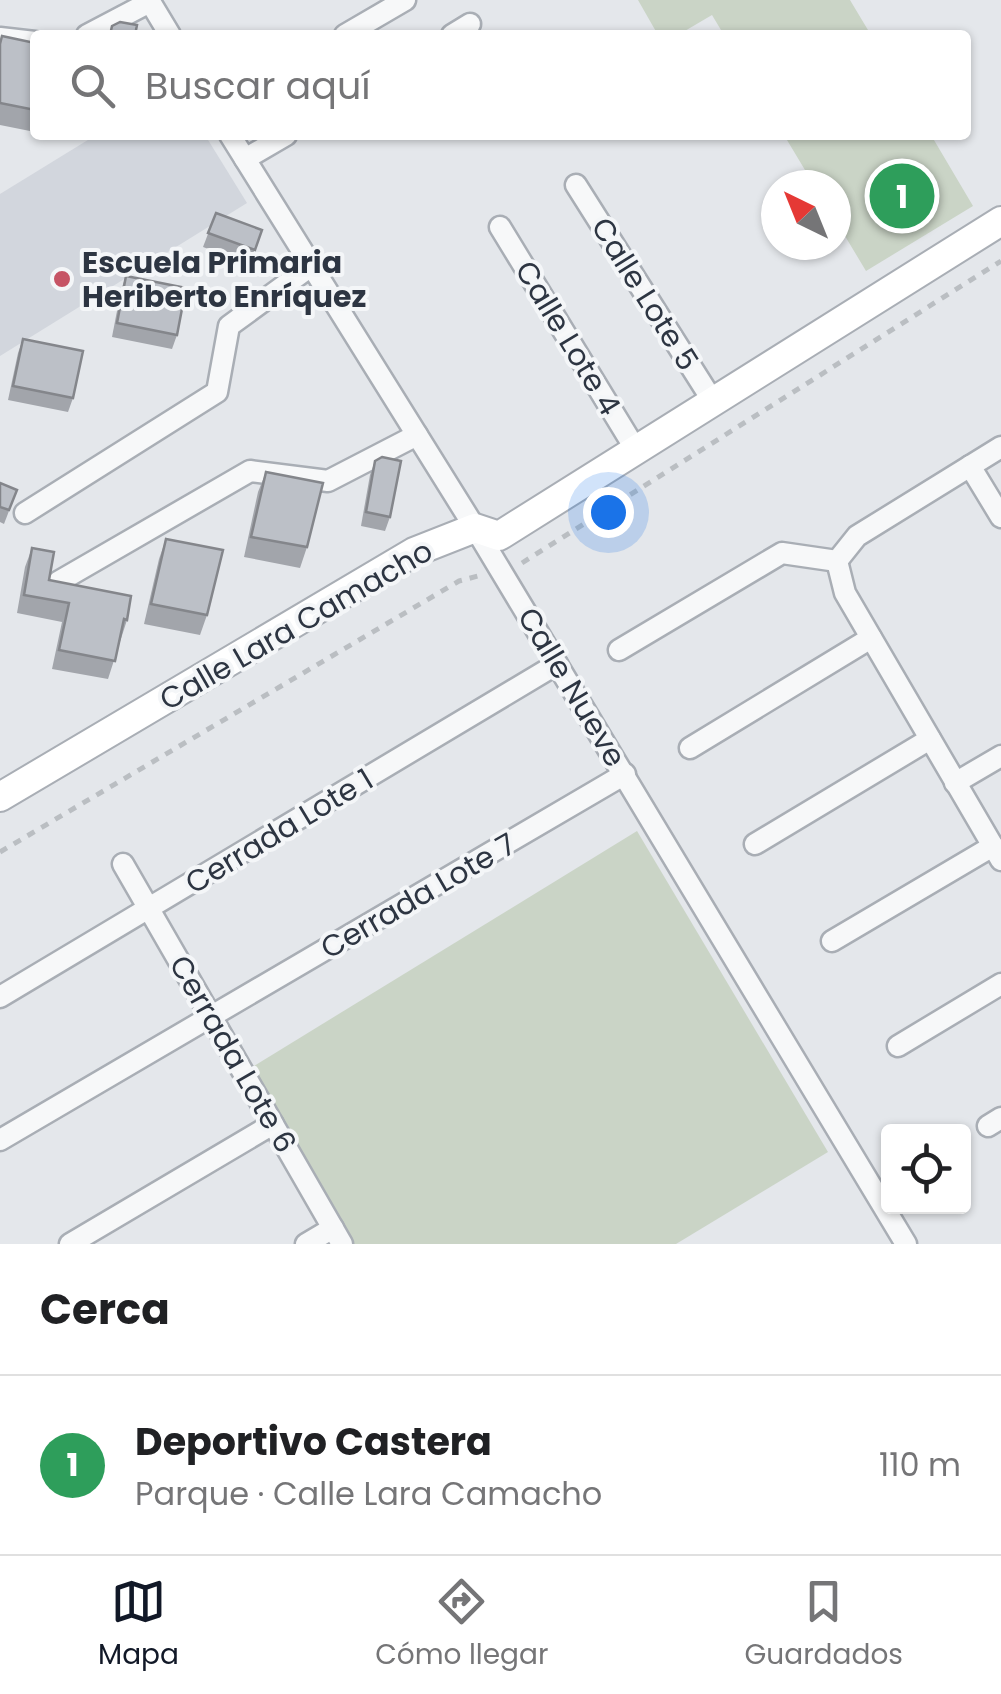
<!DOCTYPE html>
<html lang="es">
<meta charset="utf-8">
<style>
:root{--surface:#fff;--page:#f2f2f2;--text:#202124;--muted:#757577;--line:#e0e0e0;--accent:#111827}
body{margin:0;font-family:Poppins,sans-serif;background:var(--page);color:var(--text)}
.controls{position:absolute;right:30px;bottom:30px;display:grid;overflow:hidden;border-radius:10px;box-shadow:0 2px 8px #0004}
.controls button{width:90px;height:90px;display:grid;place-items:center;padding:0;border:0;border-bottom:2px solid var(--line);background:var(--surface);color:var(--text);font:50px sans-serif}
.compass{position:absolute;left:761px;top:170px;width:90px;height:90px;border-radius:50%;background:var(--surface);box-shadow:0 2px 8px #0004;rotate:317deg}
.you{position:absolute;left:608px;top:512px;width:35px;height:35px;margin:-25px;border:8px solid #fff;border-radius:50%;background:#1a73e8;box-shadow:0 0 0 15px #1a73e833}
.badge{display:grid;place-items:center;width:65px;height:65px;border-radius:50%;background:var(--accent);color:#fff;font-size:32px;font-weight:700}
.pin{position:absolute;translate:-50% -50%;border:5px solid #fff;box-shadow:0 2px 10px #0006}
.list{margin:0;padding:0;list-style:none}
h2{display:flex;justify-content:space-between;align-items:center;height:130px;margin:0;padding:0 40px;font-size:42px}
h2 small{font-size:32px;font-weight:400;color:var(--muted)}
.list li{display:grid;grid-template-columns:65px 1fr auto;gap:30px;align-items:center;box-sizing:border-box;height:180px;padding:0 40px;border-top:2px solid var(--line)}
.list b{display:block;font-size:38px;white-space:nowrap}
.list p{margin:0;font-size:32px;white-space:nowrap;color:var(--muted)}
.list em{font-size:32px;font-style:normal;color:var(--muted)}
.icon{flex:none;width:55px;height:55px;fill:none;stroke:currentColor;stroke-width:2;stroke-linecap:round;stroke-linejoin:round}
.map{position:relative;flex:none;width:1001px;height:1244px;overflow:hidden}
.search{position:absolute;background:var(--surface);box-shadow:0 2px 8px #0004;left:30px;right:30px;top:30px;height:110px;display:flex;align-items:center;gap:25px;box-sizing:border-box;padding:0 35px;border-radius:10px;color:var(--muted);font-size:38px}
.sheet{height:310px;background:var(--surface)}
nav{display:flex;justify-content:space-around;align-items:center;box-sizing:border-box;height:140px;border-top:2px solid var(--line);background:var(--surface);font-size:28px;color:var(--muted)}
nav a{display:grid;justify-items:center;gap:5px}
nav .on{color:var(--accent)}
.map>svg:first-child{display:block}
.built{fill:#d2d6dd}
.green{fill:#cad4c6}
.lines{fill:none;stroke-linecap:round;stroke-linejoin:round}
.minor-casing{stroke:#a9aeb5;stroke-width:25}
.secondary-casing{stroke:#a9aeb5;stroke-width:32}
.path{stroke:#babec2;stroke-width:5;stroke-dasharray:8 8;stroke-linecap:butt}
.minor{stroke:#f7f8f9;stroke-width:20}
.secondary{stroke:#fff;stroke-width:28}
.wall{fill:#a2a5ab}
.building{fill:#bcc0c7;stroke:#84868b;stroke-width:2.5}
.poi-dot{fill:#c65465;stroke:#f4f6f8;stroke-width:4}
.labels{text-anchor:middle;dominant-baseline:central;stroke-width:8;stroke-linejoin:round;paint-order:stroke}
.poi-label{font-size:30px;font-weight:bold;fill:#2d3542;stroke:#f4f6f8;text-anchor:start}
.street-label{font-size:30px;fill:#2d3542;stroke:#f4f6f8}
</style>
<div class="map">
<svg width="1001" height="1244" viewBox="0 0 1001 1244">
<rect width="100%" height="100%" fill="#e4e7eb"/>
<!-- built -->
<path class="built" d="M96 135H205L247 203 0 356V194Z"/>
<!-- green -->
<g class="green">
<path d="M638 0H850L871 35H724L712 15 678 35H658Z"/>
<path d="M784 135H931L973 206 866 271 836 221V185H814Z"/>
<path d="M637 831 828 1152 676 1244H328L236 1077Z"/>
</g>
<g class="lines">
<!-- minor casing -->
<g class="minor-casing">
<g id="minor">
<path d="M149 0 170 35"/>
<path d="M87 35 150 2"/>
<path d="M345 35 405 0"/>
<path d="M452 35 470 24"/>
<path d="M0 38 35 42"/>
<path d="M230 135 475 528 906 1244"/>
<path d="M245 159 286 135"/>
<path d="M576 185 714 403"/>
<path d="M500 227 636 450"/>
<path d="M970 466 1001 517"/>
<path d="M25 513 217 392 229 326 311 266"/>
<path d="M837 561 845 593 1001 860"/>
<path d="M837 561 857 536 1001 447"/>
<path d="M58 582 250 471 328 481 417 435"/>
<path d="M619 650 782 553 837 561"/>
<path d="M690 748 871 638"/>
<path d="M955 783 1001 756"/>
<path d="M755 844 930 739"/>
<path d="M123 864 342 1244"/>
<path d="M832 941 993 846"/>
<path d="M0 997 557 664"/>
<path d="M898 1046 1001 984"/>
<path d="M988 1126 1001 1118"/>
<path d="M0 1140 625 774"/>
<path d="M70 1244 273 1124"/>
<path d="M306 1244 333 1228"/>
</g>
</g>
<!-- secondary casing -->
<g class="secondary-casing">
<path id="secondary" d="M0 797 414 552 475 528 499 536 1001 221"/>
</g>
<!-- path -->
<g class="path">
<path d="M522 563 1001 261"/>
<path d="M0 852 459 581 478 576"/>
</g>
<!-- minor -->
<use href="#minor" class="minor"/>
<!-- secondary -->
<use href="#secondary" class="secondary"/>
</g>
<!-- wall -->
<g class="wall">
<path d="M0 41 35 43V132L0 125Z"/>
<path d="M216 213 262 230 249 264 203 247Z"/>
<path d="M126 276 177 335 172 349 112 337 121 290Z"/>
<path d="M23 339 73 398 68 412 8 400 18 353Z"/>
<path d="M375 461 390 517 385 531 361 526 370 475Z"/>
<path d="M266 472 307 547 300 568 244 557 258 492Z"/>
<path d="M0 483 17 490 4 524 0 522Z"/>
<path d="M166 539 207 615 200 635 144 624 159 559Z"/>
<path d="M32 548 49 580 127 620 108 679 52 669 62 622 17 613 25 567Z"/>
</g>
<!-- building -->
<g class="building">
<path d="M120 22 137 25 135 35H110L112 26Z"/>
<path d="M2 36 35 43V110L0 103V44Z"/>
<path d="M216 213 262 230 255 250 208 233Z"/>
<path d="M126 276 186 288 177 335 117 323Z"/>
<path d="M23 339 83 351 73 398 13 386Z"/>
<path d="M382 457 401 461 390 517 366 512 375 461Z"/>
<path d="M266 472 323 483 307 547 251 537Z"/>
<path d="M0 483 17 490 9 510 0 507Z"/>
<path d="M166 539 223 550 207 615 151 604Z"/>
<path d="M32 548 54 552 49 580 131 596 127 620 124 619 115 661 59 650 69 603 24 595Z"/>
</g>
<!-- markers -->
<circle class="poi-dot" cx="62" cy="279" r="10"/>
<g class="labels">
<!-- poi labels -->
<g class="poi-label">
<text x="82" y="262">Escuela Primaria<tspan x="82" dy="34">Heriberto Enríquez</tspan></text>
</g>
<!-- street labels -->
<g class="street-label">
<text transform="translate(645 294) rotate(58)">Calle Lote 5</text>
<text transform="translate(568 338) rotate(59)">Calle Lote 4</text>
<text transform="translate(296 625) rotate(-30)">Calle Lara Camacho</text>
<text transform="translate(572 687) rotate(59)">Calle Nueve</text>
<text transform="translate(279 831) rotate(-31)">Cerrada Lote 1</text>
<text transform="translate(418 896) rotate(-30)">Cerrada Lote 7</text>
<text transform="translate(233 1054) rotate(60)">Cerrada Lote 6</text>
</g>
</g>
</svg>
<div class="controls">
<button><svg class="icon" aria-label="locate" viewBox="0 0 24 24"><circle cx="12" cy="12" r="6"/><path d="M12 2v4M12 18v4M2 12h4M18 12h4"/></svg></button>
</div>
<svg class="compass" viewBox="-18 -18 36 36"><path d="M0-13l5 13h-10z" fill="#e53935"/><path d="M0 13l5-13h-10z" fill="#757577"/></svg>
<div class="you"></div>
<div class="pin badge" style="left:902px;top:196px;background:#2e9e5b">1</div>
<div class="search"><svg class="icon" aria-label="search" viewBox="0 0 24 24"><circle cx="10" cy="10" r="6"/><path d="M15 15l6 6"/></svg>Buscar aquí</div>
</div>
<section class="sheet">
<h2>Cerca<small></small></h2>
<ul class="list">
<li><span class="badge" style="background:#2e9e5b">1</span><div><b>Deportivo Castera</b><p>Parque · Calle Lara Camacho</p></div><em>110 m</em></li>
</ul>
</section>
<nav>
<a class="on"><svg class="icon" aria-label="map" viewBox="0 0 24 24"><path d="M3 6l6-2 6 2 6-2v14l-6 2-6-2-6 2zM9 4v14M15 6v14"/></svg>Mapa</a>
<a><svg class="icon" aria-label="directions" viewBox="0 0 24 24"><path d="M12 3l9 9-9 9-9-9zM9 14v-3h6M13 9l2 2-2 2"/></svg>Cómo llegar</a>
<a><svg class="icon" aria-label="saved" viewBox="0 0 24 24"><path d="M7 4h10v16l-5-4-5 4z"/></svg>Guardados</a>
</nav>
